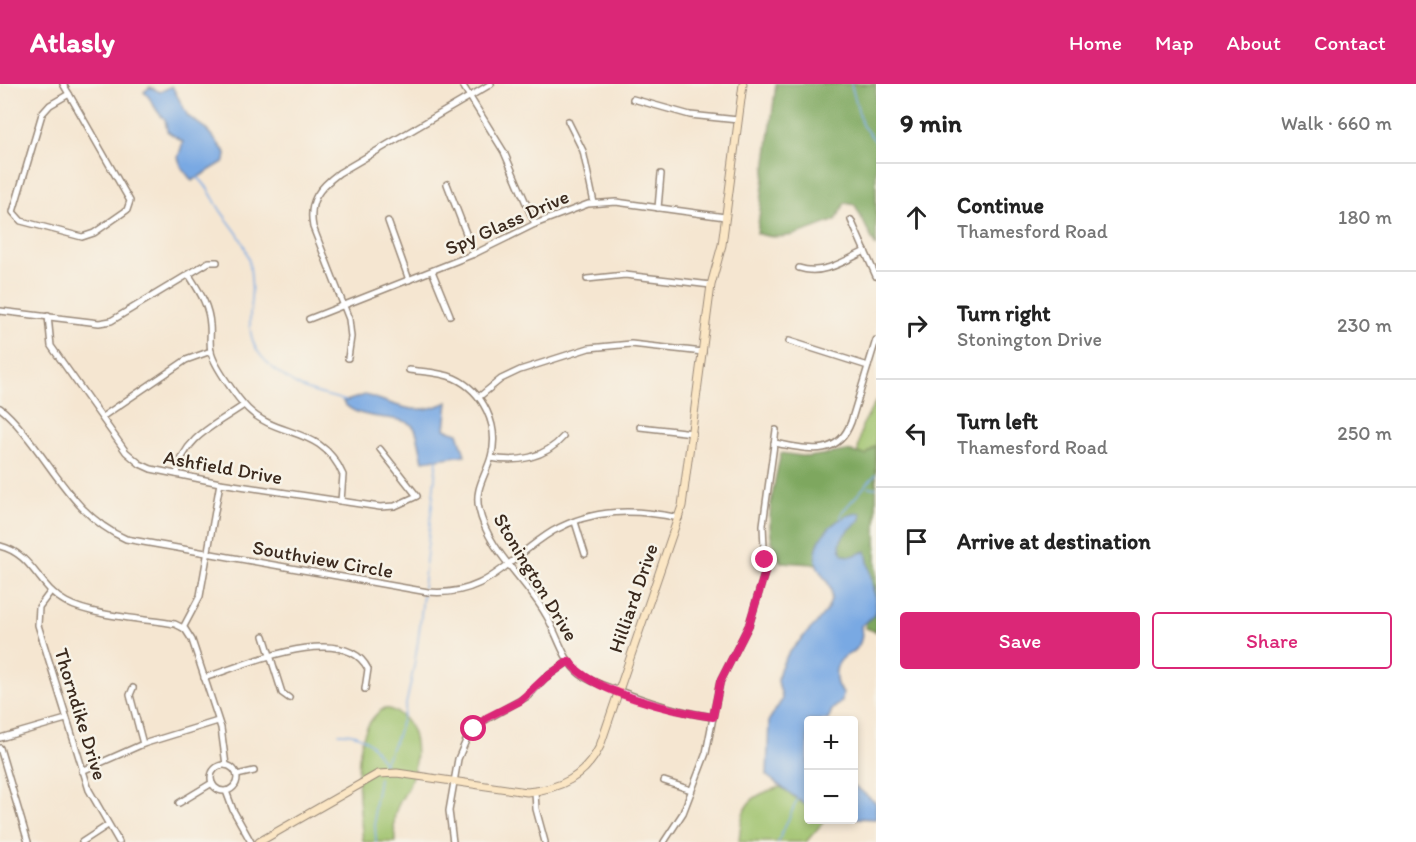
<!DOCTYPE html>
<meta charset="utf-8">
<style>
:root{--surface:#fff;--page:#f2f2f2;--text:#222;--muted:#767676;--line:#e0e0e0;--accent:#db2777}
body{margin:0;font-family:Itim,sans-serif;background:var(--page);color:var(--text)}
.controls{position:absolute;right:18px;bottom:18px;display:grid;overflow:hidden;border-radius:6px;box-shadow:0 3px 9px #0003}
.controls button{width:54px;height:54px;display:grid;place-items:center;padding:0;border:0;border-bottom:2px solid var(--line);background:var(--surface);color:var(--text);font:30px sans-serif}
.stop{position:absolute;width:18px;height:18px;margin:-14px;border:4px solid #db2777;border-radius:50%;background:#fff}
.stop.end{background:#db2777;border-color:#fff;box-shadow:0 2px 6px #0008}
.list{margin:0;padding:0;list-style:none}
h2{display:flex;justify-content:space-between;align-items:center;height:78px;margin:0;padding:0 24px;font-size:26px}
h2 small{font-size:20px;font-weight:400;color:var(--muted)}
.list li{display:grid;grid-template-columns:39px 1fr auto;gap:18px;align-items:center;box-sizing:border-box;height:108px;padding:0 24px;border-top:2px solid var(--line)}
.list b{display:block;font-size:22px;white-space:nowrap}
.list p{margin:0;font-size:20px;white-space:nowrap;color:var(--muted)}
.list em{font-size:20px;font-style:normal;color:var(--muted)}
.actions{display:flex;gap:12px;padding:18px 24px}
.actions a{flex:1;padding:14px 0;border:2px solid var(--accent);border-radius:6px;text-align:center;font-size:21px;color:var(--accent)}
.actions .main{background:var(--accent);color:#fff}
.icon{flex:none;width:33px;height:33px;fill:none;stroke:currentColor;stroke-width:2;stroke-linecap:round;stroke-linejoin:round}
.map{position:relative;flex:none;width:876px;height:758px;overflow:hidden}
header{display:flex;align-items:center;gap:36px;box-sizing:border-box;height:84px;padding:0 30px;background:var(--accent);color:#fff}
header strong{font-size:28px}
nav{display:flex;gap:33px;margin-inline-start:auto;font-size:21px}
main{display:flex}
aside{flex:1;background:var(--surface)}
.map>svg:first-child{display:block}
.green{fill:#9dc16b;stroke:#6c7644;stroke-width:1.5}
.forest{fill:#7ea75f;stroke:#5c683e;stroke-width:1.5}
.water{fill:#79a9e3;stroke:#5a6a80;stroke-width:1.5}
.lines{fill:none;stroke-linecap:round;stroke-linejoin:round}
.stream{stroke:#79a9e3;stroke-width:1.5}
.street-casing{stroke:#988878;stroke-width:8}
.secondary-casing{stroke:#988878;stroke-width:9}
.street{stroke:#fff;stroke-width:5}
.secondary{stroke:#fbe6c4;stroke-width:7}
.route{stroke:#db2777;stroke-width:8}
.labels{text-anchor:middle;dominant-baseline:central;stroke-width:5;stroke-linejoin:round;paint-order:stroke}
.street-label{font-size:20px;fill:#3b2a1e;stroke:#f7f3e8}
</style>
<header>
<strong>Atlasly</strong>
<nav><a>Home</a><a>Map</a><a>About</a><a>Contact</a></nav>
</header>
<main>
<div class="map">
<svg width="876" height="758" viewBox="0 0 876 758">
<rect width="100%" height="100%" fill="#f7f3e8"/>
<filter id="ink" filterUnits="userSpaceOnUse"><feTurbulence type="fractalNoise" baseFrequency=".0167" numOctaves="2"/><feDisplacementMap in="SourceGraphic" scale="12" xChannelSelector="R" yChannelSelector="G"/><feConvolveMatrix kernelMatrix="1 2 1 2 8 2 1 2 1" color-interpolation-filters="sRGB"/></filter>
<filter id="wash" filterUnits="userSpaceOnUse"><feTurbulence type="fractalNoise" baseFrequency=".008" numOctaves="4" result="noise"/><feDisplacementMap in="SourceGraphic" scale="24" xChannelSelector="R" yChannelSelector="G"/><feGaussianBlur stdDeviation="1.35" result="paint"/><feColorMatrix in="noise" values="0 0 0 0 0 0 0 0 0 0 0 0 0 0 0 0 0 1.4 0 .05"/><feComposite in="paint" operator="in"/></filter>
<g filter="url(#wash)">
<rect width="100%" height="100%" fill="#f5e6d1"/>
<!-- green -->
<g class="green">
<path d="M876 317V438L856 379 862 342Z"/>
<path d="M385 624C421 632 421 677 407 705 403 713 397 721 395 730 393 738 395 749 395 758H363C360 720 346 645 385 624Z"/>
<path d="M781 703 808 723V736H825L806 758H739C742 722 745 713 781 703Z"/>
</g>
<!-- forest -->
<g class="forest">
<path d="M776 0H876V163L855 121 845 119 836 136C811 145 783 160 757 149Z"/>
<path d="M876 361V548L866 544 863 496 829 481 781 478C760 448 774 402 781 369L808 373 847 367 866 371Z"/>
</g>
<!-- water -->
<g class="water">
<path d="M172 2 188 32 206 45 226 69 225 77 192 97 182 84 178 74 183 58 167 47 165 35C153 26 155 18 144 8L150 3 160 8Z"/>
<path d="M365 311C398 320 413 334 448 318L445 345 458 349 465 371 423 377C421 369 418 350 415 345 406 328 359 340 343 318Z"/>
<path d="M861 429V435C851 446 833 454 843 471L852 472 866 467 876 520 874 531 861 542C862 550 863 556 857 564 853 570 846 570 842 575 833 583 834 602 843 609L842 617 832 626 828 636H808V723L767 692 769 636 782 616C782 609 779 604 778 597 778 566 823 541 830 519 836 500 822 496 817 481 809 456 838 429 861 429Z"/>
<path d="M854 701 876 719V735L854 734Z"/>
</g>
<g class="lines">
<!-- stream -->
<g class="stream">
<path d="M851 0 862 41 876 58"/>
<path d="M197 93C208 100 214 118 223 130 233 144 244 155 248 173 262 233 224 256 295 300 311 310 330 311 346 317"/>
<path d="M868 403 876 404"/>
<path d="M841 434 842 428 876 390"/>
<path d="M423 504 437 375"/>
<path d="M339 649C362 648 373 659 383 679"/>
<path d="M381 686C385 674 393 664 397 652 411 609 420 554 423 508"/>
<path d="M376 758 374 724 379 694"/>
<path d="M778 758 798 714"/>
</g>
</g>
</g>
<g filter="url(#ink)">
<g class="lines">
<!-- street casing -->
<g class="street-casing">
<g id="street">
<path d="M63 0 69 10"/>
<path d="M462 0 504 68 535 140"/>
<path d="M69 10 130 117 127 126 94 149 82 153 21 137 13 128 42 30 50 21Z"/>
<path d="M633 15 690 31 738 36"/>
<path d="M568 37 583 67 594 119"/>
<path d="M447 100 474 170"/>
<path d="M658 124 661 90"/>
<path d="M851 136 876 192"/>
<path d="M388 137 409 196"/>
<path d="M799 184C822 192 845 177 865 167"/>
<path d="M432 187 450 231"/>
<path d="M189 191C199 207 209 221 210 241 211 250 209 259 211 268 214 282 238 315 248 325 278 355 322 341 343 391L341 417"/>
<path d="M587 195 625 191 711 201"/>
<path d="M0 227 99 239 111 237 209 178H217"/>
<path d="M48 232 51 262 126 368 140 380 151 385 220 399 380 423 395 422 417 412 380 365"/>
<path d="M309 235 474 170 535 140 588 120 616 118 725 133"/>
<path d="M789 257 868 282"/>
<path d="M348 274 351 253 349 235 313 143C308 117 319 104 339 89L491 0"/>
<path d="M409 286C424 288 440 288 454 294 483 307 500 342 491 373 486 391 474 405 479 425 488 467 526 495 546 531 557 549 563 577 580 590 590 598 605 602 617 606 649 618 678 628 713 633"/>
<path d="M479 313 501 295 520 286 589 264 631 260 703 268"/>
<path d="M0 324C11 332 19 343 28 354 59 393 79 434 126 455L428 508C488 513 508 474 553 447 594 424 635 425 679 434"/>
<path d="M102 333 186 276 211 267"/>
<path d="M640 343 693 349"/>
<path d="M774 359C805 364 837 376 851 338L876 256"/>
<path d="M491 374C517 379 545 374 563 353"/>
<path d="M177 390C182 354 217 340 244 321"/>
<path d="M575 438 585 470"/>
<path d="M0 462C33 470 38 503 66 518 91 532 145 535 175 540L185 545 192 556 221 644 226 681"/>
<path d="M51 507 39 523 38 541 89 706 119 758"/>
<path d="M183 544 200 512 220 399"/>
<path d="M264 552 282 609 289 614"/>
<path d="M204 594C242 582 344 536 368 585L365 605"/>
<path d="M133 604 130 611 143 660"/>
<path d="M0 654 66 635"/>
<path d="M0 664 28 758"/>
<circle cx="224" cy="694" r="13"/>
<path d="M82 687 143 660 218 637"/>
<path d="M237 691 254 687"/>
<path d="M664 697 691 706"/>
<path d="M226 707 233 726 251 758"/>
<path d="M535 708 536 725 545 758"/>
<path d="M179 719 212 699"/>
<path d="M82 758 108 741"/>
<path d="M453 758 449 727 458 675 468 652 480 639 528 612 545 594 569 577"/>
<path d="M664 758 683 729 706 669 720 598 749 541 765 488 763 441 776 346"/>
</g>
</g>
<!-- secondary casing -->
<g class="secondary-casing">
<path id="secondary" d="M259 758 378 690 397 689 527 708C560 705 585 693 600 662L682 422 711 201 722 161 743 0"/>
</g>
<!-- street -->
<use href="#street" class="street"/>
<!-- secondary -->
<use href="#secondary" class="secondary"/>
</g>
</g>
<g class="lines" filter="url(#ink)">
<!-- route -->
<path class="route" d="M474 645 488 633 520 617 545 594 569 577C589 608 677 628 713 633L720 598 749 541 765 488V476"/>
</g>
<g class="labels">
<!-- street labels -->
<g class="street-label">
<text transform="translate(507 138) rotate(-24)">Spy Glass Drive</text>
<text transform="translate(223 383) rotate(10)">Ashfield Drive</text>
<text transform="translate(323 475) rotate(10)">Southview Circle</text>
<text transform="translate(536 493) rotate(59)">Stonington Drive</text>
<text transform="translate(633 514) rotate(-71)">Hilliard Drive</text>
<text transform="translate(81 630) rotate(73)">Thorndike Drive</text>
</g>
</g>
</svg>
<div class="controls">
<button>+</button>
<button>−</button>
</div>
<div class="stop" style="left:474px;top:645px"></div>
<div class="stop end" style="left:765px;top:476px"></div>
</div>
<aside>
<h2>9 min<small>Walk · 660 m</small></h2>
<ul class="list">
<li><svg class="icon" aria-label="ahead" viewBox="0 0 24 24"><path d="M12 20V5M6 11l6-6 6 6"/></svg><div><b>Continue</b><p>Thamesford Road</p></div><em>180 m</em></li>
<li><svg class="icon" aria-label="right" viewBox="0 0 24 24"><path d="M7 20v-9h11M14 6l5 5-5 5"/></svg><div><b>Turn right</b><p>Stonington Drive</p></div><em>230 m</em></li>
<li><svg class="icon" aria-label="left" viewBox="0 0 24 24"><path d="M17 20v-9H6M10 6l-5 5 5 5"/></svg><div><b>Turn left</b><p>Thamesford Road</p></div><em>250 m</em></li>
<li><svg class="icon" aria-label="arrive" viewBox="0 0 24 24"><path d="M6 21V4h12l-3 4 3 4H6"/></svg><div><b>Arrive at destination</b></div></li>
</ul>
<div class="actions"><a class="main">Save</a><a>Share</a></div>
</aside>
</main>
